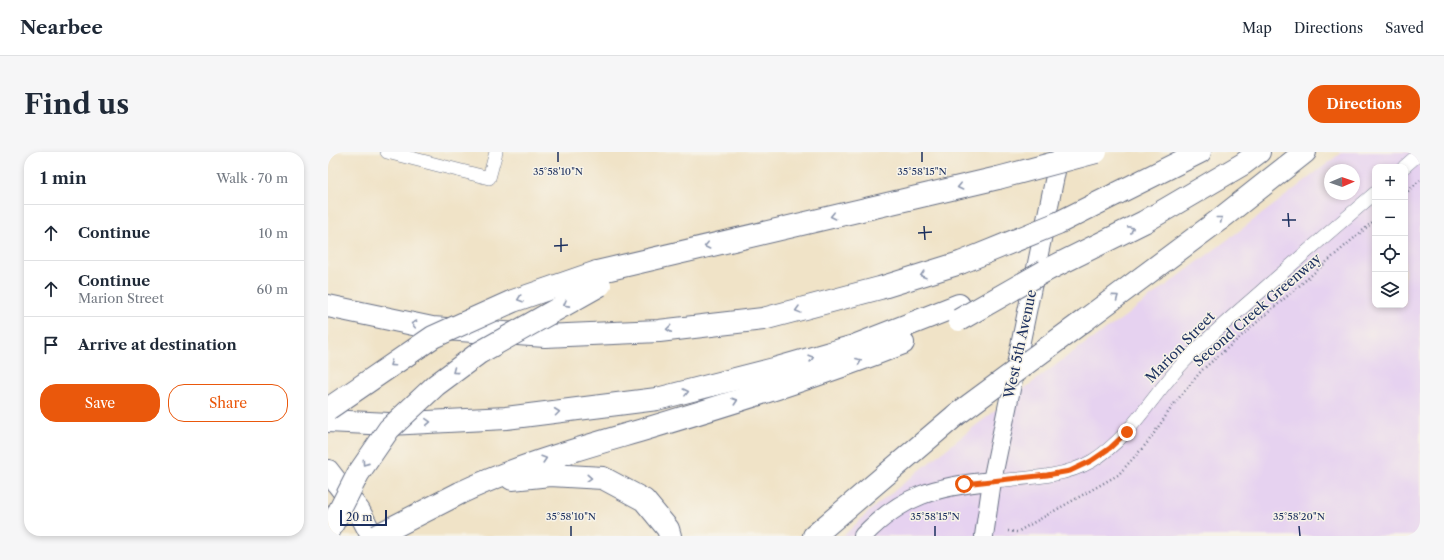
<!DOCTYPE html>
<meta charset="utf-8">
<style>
:root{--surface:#fff;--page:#f6f6f7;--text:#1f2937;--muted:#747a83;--line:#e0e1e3;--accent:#ea580c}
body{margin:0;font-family:"Libre Caslon Text",serif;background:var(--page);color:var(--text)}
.controls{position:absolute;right:12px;top:12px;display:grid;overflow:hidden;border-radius:8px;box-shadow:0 2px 6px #0003}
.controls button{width:36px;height:36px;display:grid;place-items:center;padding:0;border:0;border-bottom:1px solid var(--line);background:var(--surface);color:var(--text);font:20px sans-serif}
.compass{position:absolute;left:996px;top:12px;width:36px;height:36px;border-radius:50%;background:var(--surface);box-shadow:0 2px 6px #0003;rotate:88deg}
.scale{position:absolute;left:12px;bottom:10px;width:47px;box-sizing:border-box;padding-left:4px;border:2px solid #1b2f5e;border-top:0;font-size:11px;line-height:14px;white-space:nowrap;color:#1b2f5e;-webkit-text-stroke:3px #f7f3e8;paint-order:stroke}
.stop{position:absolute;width:12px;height:12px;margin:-9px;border:3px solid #ea580c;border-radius:50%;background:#fff}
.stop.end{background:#ea580c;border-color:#fff;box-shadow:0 1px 4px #0008}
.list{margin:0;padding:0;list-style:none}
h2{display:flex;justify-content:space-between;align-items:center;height:52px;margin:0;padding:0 16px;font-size:17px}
h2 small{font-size:13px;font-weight:400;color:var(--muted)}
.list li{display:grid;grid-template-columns:26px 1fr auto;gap:12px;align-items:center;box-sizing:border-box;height:56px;padding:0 16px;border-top:1px solid var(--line)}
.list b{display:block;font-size:15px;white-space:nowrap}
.list p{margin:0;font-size:13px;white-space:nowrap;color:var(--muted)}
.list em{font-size:13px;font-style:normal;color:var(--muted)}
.actions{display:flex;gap:8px;padding:12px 16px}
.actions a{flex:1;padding:9px 0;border:1px solid var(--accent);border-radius:16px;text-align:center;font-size:14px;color:var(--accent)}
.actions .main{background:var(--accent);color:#fff}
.icon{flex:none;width:22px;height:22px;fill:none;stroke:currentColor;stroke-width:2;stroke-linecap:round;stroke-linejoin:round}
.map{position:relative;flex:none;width:1092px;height:384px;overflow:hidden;border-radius:16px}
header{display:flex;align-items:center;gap:24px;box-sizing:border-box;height:56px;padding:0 20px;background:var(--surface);border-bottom:1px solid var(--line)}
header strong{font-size:19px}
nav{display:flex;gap:22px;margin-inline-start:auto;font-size:14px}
.intro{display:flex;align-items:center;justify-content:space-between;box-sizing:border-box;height:96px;padding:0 24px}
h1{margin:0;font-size:28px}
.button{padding:10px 18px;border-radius:16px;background:var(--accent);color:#fff;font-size:14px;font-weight:700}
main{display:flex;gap:24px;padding:0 24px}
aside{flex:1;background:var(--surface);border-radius:16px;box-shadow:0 2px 6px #0003}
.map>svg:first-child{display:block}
.built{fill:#e6d2f0;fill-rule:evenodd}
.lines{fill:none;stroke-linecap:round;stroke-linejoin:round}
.street-casing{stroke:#666e83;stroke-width:14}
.secondary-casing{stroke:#666e83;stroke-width:20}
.highway-casing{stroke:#666e83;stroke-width:24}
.path{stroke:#666e83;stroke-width:2.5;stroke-dasharray:1 3;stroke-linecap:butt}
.street{stroke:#fff;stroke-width:13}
.secondary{stroke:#fff;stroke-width:18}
.highway{stroke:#fff;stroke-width:22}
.highway-bridge-casing{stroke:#666e83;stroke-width:24;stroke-linecap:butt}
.highway-bridge{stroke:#fff;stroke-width:22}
.oneway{stroke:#8d97ae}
.route{stroke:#ea580c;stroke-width:5}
.ticks{fill:none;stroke:#1b2f5e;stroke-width:1.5}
.labels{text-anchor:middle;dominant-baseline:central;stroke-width:3;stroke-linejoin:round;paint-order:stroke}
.street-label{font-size:14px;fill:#1b2f5e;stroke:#f7f3e8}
.ticks-label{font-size:10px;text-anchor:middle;fill:#1b2f5e;stroke:#f7f3e8;stroke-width:3;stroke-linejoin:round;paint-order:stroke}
</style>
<header>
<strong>Nearbee</strong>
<nav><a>Map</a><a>Directions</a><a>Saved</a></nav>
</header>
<div class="intro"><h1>Find us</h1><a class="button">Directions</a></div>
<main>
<aside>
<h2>1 min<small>Walk · 70 m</small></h2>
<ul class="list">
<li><svg class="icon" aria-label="ahead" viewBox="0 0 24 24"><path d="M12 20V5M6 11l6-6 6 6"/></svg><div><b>Continue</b></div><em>10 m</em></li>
<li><svg class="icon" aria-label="ahead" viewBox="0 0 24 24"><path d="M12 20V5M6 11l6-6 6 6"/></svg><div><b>Continue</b><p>Marion Street</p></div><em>60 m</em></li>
<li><svg class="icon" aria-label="arrive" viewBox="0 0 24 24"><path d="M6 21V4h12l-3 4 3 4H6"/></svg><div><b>Arrive at destination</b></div></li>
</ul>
<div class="actions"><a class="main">Save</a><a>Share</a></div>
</aside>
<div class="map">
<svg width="1092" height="384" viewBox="0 0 1092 384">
<rect width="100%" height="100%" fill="#f7f3e8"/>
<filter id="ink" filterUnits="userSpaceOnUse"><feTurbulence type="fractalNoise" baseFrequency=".025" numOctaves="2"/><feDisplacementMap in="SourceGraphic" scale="8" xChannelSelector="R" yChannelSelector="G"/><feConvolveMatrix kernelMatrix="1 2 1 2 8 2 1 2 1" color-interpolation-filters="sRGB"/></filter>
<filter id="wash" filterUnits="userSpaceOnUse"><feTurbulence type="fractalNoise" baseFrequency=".012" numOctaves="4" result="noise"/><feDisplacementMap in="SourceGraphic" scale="16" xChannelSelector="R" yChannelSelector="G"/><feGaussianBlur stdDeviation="0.9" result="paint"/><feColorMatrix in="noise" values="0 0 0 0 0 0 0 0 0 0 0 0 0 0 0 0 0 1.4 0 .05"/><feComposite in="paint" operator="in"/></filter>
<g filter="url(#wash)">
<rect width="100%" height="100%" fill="#f0e3c7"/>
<!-- built -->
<path class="built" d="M1014 0H1092V384H515L546 355 647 274 745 200 792 168 942 56ZM1047 15H1077V153H1047ZM1002 18H1026V42H1002Z"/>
</g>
<g filter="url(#ink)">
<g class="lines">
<!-- street casing -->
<g class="street-casing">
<g id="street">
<path d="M59 0 161 26 168 0"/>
<path d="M1076 15 1092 1"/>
<path d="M664 329C697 326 735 326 764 309 803 285 825 242 856 210 882 183 911 159 939 134 975 103 1011 72 1047 41"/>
</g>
</g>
<!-- secondary casing -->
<g class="secondary-casing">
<g id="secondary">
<path d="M535 384C574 343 609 334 664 329"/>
<path d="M656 384 664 329 732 0"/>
</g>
</g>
<!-- highway casing -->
<g class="highway-casing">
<g id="highway">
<path d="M788 42 872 0"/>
<path d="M717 119 816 70 915 12 931 0"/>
<path d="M269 120 670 26"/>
<path d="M0 154 104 176 217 184 331 179 435 167 552 136 632 111"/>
<path d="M757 168 891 68 977 0"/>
<path d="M0 269 61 272 178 266 329 247 446 217 526 194 631 153"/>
<path d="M0 319 31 359 44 384"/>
<path d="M184 327 222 323 275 326 316 348 340 377 342 384"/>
<path d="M132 341C193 312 257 295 321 276 407 250 492 224 575 191"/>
<path d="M486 384 628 263"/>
</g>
</g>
<!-- path -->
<g class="path">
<path d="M1077 42 1092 28"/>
<path d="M680 379 689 380 790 323 820 290 846 252 874 218 1047 68"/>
</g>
<!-- street -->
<use href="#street" class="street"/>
<!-- secondary -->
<use href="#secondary" class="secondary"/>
<!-- highway -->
<use href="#highway" class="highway"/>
<!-- highway-bridge casing -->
<g class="highway-bridge-casing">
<g id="highway-bridge">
<path d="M670 26 768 0"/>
<path d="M632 111 730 71 788 42"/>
<path d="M631 168 717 119"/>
<path d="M0 257 105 185 185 149 269 120"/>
<path d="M628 263 757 168"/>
<path d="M0 381 30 322 61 277 108 233 151 201 272 133"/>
<path d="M48 384 132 341"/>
</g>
</g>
<!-- highway-bridge -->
<use href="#highway-bridge" class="highway-bridge"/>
</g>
<!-- one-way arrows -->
<defs><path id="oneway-chevron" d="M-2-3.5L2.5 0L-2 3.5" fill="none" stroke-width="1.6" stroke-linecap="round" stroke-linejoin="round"/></defs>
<g class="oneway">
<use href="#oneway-chevron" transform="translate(632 35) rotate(167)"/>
<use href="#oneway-chevron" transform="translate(505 64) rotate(167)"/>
<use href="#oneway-chevron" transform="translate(892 67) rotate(-38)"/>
<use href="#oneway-chevron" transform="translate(803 77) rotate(-26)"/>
<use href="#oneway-chevron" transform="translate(379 94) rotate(167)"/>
<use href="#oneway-chevron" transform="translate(595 123) rotate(162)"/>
<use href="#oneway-chevron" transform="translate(788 145) rotate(-37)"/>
<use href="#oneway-chevron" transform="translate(192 147) rotate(161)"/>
<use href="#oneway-chevron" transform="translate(238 152) rotate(151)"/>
<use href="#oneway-chevron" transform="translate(470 158) rotate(165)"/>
<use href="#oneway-chevron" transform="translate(86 172) rotate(-168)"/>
<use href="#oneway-chevron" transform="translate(341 177) rotate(174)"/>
<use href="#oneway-chevron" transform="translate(483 206) rotate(-16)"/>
<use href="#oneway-chevron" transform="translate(531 209) rotate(-22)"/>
<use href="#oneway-chevron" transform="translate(64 212) rotate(146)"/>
<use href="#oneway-chevron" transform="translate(127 219) rotate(143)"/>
<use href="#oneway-chevron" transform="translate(358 240) rotate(-14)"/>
<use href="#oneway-chevron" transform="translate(407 249) rotate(-18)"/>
<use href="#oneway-chevron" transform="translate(229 260) rotate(-7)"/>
<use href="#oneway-chevron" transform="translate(100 270) rotate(-3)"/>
<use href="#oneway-chevron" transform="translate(216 307) rotate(-17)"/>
<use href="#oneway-chevron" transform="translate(37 311) rotate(125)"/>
<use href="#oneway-chevron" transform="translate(261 326) rotate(4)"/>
</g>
</g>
<g class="lines" filter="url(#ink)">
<!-- route -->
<path class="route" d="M636 332 719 323 742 319 763 309 782 296 799 280"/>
</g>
<!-- ticks -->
<path class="ticks" d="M230 0V10M594 0V10M960 61 961 75M954 68H968M596 74 597 88M590 81 604 80M233 86V100M226 94 240 93M243 374V384M607 374V384M971 374 972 384"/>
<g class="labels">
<!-- street labels -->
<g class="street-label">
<text transform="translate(929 158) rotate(-41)">Second Creek Greenway</text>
<text transform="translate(692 192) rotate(-78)">West 5th Avenue</text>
<text transform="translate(852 195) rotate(-46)">Marion Street</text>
</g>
</g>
<g class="ticks-label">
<text x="230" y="23">35°58'10"N</text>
<text x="594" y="23">35°58'15"N</text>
<text x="243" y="368">35°58'10"N</text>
<text x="607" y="368">35°58'15"N</text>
<text x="971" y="368">35°58'20"N</text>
</g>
</svg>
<div class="controls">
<button>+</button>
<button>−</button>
<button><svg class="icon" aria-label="locate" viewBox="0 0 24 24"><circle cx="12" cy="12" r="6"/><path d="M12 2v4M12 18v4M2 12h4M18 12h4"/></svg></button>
<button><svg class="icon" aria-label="layers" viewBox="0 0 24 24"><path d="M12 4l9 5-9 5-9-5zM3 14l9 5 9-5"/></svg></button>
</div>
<svg class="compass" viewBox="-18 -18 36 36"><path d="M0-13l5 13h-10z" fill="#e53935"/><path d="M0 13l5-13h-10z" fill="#747a83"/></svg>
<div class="scale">20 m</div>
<div class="stop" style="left:636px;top:332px"></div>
<div class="stop end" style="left:799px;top:280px"></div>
</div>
</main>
